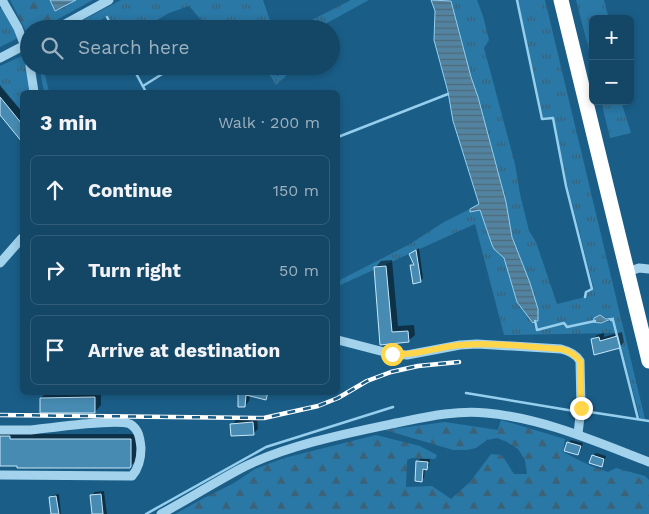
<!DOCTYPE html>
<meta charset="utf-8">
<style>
:root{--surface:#144666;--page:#21506f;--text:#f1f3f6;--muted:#9db1bf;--line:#335e7a}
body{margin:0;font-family:"Work Sans",sans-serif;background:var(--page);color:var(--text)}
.controls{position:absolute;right:15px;top:15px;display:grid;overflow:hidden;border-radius:8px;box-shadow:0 2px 8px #0003}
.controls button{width:45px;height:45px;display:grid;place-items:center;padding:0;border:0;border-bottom:1px solid var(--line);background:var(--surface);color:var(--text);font:25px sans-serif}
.stop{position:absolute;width:15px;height:15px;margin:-11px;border:4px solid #ffd54a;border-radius:50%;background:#fff}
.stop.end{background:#ffd54a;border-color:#fff;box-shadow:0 1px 5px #0008}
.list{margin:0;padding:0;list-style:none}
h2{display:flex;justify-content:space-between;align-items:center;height:65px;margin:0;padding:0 20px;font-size:21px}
h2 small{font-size:16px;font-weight:400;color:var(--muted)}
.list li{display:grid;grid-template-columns:32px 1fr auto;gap:15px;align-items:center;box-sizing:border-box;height:70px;margin:0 10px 10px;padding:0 10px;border:1px solid var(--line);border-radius:8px}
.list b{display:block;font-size:19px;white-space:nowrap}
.list em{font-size:16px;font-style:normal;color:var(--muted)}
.icon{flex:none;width:28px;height:28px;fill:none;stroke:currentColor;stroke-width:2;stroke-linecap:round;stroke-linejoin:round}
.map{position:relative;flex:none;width:649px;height:514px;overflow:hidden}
.search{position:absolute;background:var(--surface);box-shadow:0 2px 8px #0003;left:20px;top:20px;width:320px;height:55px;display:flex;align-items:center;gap:12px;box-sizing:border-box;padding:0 18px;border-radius:28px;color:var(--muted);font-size:19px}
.panel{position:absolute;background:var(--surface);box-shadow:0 2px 8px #0003;left:20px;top:90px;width:320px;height:305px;border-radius:8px}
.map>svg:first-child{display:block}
.grass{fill:url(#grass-tufts)}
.forest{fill:url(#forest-firs)}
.water{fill:url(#water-rules);stroke:#96cfee}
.shadow{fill:#0007}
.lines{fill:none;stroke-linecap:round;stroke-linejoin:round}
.stream{stroke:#96cfee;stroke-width:2.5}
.building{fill:#478bb2;stroke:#c9e7f9}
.minor{stroke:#a3d2ec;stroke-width:9}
.highway{stroke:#fff;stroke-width:15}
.rail-casing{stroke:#fff;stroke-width:4.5}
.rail{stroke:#1a5e88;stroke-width:2.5;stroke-dasharray:8;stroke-linecap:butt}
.route{stroke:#ffd54a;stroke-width:6}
</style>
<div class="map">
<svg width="649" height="514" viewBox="0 0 649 514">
<defs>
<pattern id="grass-tufts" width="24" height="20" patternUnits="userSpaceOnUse" patternTransform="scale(1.25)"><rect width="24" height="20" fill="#2a78a5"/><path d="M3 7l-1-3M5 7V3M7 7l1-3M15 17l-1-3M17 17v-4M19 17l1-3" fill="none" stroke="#3b6278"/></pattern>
<pattern id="forest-firs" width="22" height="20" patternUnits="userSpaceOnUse" patternTransform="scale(1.25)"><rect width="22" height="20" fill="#2a78a5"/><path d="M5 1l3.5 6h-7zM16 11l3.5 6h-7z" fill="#3b6278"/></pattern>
<pattern id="water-rules" width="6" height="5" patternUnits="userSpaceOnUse" patternTransform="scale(1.25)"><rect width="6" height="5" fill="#5283a0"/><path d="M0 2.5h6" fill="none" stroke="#4f6a7a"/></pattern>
</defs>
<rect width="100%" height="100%" fill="#1a5e88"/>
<!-- grass -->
<g class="grass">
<path d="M121 0H263L273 29H209L189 6 169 13 150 24 144 23 115 29 108 16C95 24 81 29 66 29Z"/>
<path d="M351 0H369L316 29H294Z"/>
<path d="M451 0H477L483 16 489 40 484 48 515 164 520 194 529 231 536 242 557 304 585 297 587 293 594 289 567 184 554 117H543L518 0H545L645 419 640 418 614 319 597 316C589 324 578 324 567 326L564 322 538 329 536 321H538V309L530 283 512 237 506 202 478 97 471 77Z"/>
<path d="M576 0H604L609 19H593V66Z"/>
<path d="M3 7 18 38 0 47V9Z"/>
<path d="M24 55 32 92H22V111L0 87V66Z"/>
<path d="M39 66H43L49 92H44Z"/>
<path d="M264 66H270L277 76 285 73 286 76 276 85Z"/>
<path d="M601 101H621L631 133 610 138Z"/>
<path d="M470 209V212L480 210 494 249 504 258 517 302 531 318 536 331 564 324 566 328 593 322 601 323 612 321 615 333 504 335 475 224 338 286V281L410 244 444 222Z"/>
</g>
<!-- forest -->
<g class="forest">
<path d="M10 0H50L55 11 76 0H93L40 29H29L28 35Z"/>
<path d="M501 420 565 439 563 452 591 466 608 472 616 468 645 476 649 480V514H175L206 497 234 483 255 469 284 458 376 435 420 446 437 455 435 459 412 458 407 460 406 487 432 486 451 499 470 482 491 454 502 455 514 474H527L525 460 518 449 507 442 497 438 487 440 476 448 467 450H453L385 430 445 422 498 430Z"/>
</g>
<!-- water -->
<g class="water">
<path d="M50 0H76L55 11Z"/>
<path d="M431 0 451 1 471 77 478 97 506 202 512 237 530 283 538 309V321H535L533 323 517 302 504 258 494 249 492 245 480 210 470 212V209L479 204 453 121 448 92 434 40 435 11Z"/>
<path d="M600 315 606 319 614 318 601 323 593 322 594 318Z"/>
</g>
<!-- shadow -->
<g class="shadow">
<path d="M0 85 22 112V140L0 113Z"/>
<path d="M419 248 423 278 420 281 411 266 414 263 410 254Z"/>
<path d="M392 260 398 326 414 325 415 335 408 341 382 343 375 268 381 261Z"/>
<path d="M622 332 624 342 620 347 595 353 592 340 597 335 604 333V337Z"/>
<path d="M47 392H101V405L95 412 41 398Z"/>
<path d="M240 392H270L265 399 250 395 249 401 245 406Z"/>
<path d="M257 418 258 429 254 433 232 425 236 420Z"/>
<path d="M0 430 15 434H137V459L130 467 0 464Z"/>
<path d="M571 440 583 443 581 450 578 453 568 443Z"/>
<path d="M596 453 606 456 604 463 601 465 593 456Z"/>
<path d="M420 459H430L429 466 425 468 424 478 421 480 417 462Z"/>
<path d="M104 491 107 514H94L91 496 95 492Z"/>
<path d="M59 494 61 514H52L50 498 53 495Z"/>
</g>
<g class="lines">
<!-- stream -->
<g class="stream">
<path d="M517 0 542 119 553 118 566 186 592 289 586 292 585 297"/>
<path d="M107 17 113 29"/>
<path d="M132 66 146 92"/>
<path d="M143 86 175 66"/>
<path d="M338 137 448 94"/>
<path d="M611 320H613L638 419"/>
<path d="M535 321 537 330 564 323 567 327 595 321"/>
<path d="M466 393 574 411"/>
<path d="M590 412 649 421"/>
<path d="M146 514 266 447 393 407"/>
</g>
</g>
<!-- building -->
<g class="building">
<path d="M0 97 22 124V142L0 115Z"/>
<path d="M416 250 421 282 413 284 410 265H414L409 254Z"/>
<path d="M386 266 392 332 408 331 409 342 380 345 374 267Z"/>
<path d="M617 336 620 348 594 355 591 339 599 337 600 341Z"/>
<path d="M238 392H268L266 400 246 395 245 407H238Z"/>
<path d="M95 397V413H40V398Z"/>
<path d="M253 422 254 435 231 436 230 424Z"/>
<path d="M0 436H10V439H131V466L130 468H17V466H0Z"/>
<path d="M567 442 581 446 578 455 564 451Z"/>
<path d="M592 455 604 459 602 467 589 463Z"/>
<path d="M416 461 428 462 427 470 423 469 422 482 415 481Z"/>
<path d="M101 494 103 514H92L90 495Z"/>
<path d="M56 496 59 514H51L49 497Z"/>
</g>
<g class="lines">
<!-- minor -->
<g class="minor">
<path d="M2 0 18 28 29 57"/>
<path d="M56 29 109 0"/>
<path d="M0 58 29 43"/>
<path d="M30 66 34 92"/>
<path d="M0 263 22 238"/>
<path d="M627 272 639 268 649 269"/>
<path d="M338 340 392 354 407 355 460 345 477 344 561 349C569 351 576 354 580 361L581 407 578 434"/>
<path d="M0 430C10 430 21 430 31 430 49 428 117 418 130 424 139 429 140 439 141 448 141 459 139 468 132 476L0 475"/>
<path d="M161 514C188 499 214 483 240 469 283 446 348 433 396 423 426 417 456 410 486 413 543 418 597 442 649 462"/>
</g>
<!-- highway -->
<path class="highway" d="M561 0 649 361"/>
<!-- rail casing -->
<g class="rail-casing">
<path id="rail" d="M0 415 264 418 318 406 338 398 367 381 391 372 418 366 459 362"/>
</g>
<!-- rail -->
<use href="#rail" class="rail"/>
</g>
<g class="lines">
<!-- route -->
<path class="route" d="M392 354C417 356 436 347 461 345 493 342 528 347 561 349 569 351 575 354 580 361L581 408"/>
</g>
</svg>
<div class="controls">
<button>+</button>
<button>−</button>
</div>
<div class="stop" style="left:392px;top:354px"></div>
<div class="stop end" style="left:581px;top:408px"></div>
<div class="search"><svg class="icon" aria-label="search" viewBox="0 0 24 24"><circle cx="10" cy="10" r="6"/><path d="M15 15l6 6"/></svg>Search here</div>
<section class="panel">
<h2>3 min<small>Walk · 200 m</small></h2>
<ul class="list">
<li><svg class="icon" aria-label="ahead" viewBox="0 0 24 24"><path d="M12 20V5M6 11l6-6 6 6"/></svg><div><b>Continue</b></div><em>150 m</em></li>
<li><svg class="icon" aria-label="right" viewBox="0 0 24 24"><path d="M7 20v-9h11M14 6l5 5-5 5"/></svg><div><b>Turn right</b></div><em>50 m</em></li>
<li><svg class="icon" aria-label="arrive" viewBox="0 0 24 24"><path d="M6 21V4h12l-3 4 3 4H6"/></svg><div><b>Arrive at destination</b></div></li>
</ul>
</section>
</div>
